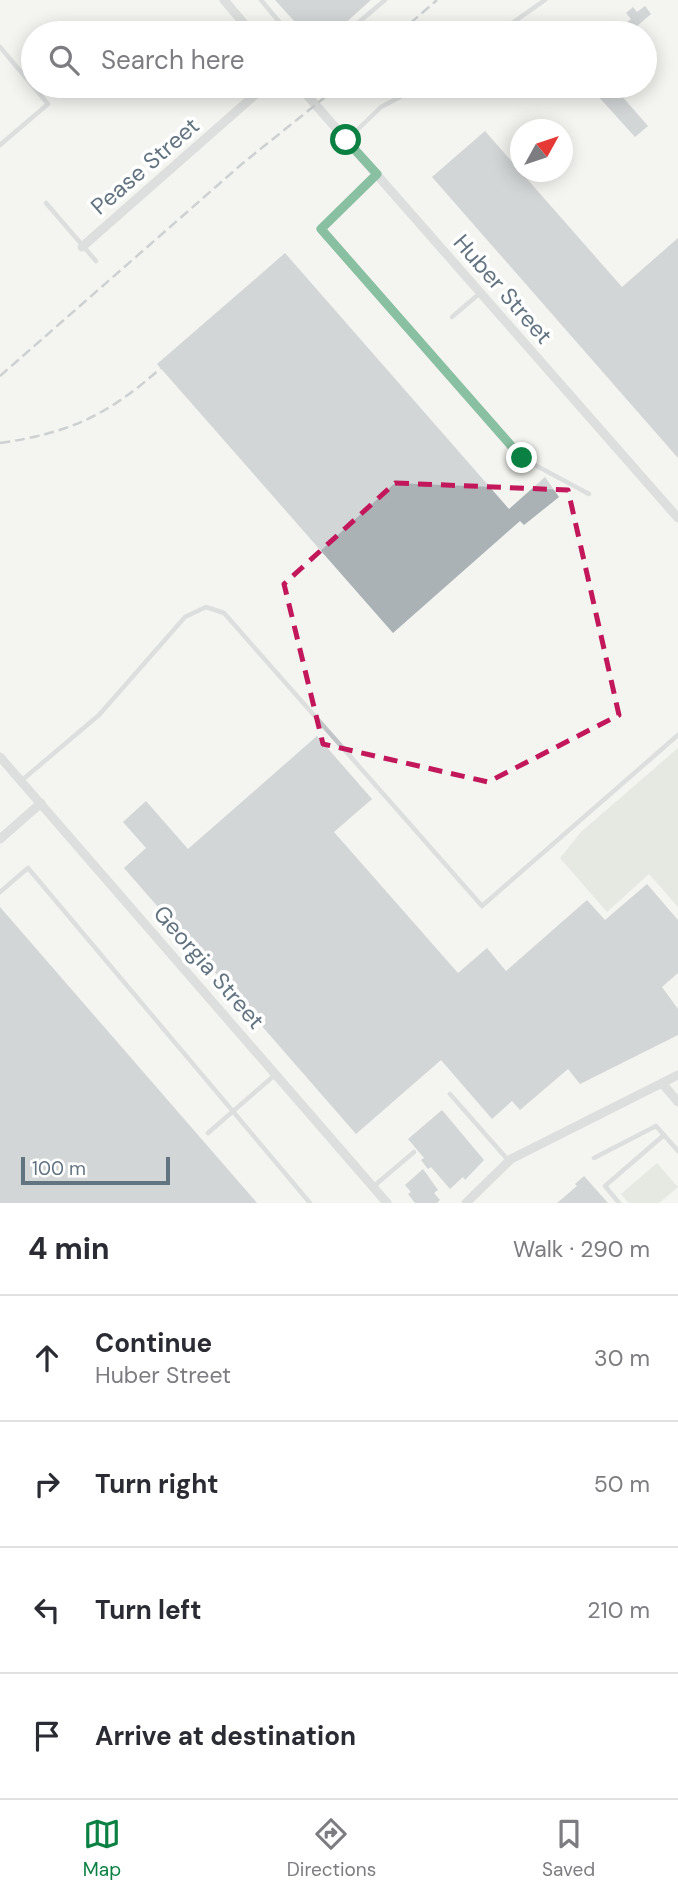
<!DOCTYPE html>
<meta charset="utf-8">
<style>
:root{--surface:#fff;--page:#f7f7f7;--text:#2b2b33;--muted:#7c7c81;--line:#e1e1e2;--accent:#0b8043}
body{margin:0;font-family:"DM Sans",sans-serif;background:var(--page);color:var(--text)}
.compass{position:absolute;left:510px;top:119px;width:63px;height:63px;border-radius:50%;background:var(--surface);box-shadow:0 4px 18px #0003;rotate:50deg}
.scale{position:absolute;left:21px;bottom:18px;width:149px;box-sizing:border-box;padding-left:7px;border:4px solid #637481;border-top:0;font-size:19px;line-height:24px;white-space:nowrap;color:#637481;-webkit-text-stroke:5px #fff;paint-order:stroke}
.stop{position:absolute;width:21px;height:21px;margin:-16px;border:5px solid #0b8043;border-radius:50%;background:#fff}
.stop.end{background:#0b8043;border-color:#fff;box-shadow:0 2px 7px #0008}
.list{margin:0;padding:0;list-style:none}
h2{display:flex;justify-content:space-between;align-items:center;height:91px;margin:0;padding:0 28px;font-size:30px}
h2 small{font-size:23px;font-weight:400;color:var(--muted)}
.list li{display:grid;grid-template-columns:46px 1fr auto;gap:21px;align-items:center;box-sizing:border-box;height:126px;padding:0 28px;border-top:2px solid var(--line)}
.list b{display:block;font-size:26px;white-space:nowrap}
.list p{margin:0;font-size:23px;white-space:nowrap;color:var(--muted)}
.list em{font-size:23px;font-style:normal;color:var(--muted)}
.icon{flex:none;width:38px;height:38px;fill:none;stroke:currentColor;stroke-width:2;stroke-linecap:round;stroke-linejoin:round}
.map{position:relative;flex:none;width:678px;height:1203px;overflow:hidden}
.search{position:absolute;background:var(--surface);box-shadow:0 4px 18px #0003;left:21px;right:21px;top:21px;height:77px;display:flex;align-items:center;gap:18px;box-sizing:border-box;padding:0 24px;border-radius:38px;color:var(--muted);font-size:26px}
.sheet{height:595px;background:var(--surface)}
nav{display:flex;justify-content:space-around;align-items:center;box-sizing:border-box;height:98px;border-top:2px solid var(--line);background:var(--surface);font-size:19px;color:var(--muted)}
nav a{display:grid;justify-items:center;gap:4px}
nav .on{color:var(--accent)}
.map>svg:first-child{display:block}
.green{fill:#d5dbd1}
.building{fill:#aab2b6}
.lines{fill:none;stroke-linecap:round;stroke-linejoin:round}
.lane{stroke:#c1c5c8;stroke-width:4.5}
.street{stroke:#c1c5c8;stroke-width:9}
.rail{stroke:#a0a6ab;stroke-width:2.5;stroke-dasharray:10 5;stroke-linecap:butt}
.route{stroke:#0b8043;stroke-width:9}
.marked{fill:none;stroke:#c2185b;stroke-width:5;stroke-dasharray:14 9;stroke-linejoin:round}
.labels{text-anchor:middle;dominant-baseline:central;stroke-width:7;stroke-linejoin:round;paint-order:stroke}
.street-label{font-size:23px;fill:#637481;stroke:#fff}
</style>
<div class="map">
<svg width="678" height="1203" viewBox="0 0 678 1203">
<rect width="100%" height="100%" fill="#f4f4f0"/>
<!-- green -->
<g class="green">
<path d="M678 748V907L649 874 607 912 560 858 581 832Z"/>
<path d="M657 1163 678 1187 659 1203H629L621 1194Z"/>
</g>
<!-- building -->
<g class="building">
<path d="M275 0H371L334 33H305Z"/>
<path d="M645 6 651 14 629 33H615L631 19 626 13 633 7 637 12Z"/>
<path d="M608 86H613L648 126 635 137 597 95Z"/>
<path d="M485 131 622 287 678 238V458L432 177Z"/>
<path d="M285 253 509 509 545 477 559 497 524 525 520 521 393 633 157 364Z"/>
<path d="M317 736 372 799 334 832 458 973 487 948 506 971 587 900 605 920 647 884 678 920V973L662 987 678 1009V1035L580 1084 568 1069 520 1110 512 1101 492 1119 441 1060 356 1134 124 868 146 848 123 822 146 801 188 849Z"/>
<path d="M0 907 257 1203H0Z"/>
<path d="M442 1110 484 1160 465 1180 463 1177 450 1189 431 1167 428 1169 421 1160 424 1158 408 1139Z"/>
<path d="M423 1169 438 1190 434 1193 440 1200 437 1203H415L408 1194 411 1192 405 1185Z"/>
<path d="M584 1176 608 1203H557L577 1186 575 1184Z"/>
</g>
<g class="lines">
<!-- lane -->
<g class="lane">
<path d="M261 0 286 30 282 33"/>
<path d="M346 33 385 0"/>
<path d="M498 33 545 0"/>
<path d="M0 47 48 104 0 145"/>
<path d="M347 140 381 107 421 86"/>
<path d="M376 175 321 229 522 458 589 494"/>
<path d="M46 203 96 261"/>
<path d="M452 317 480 293"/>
<path d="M21 781 99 715 185 617 206 607 224 613 482 906 678 735"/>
<path d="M0 892 28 868 310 1203"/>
<path d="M450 1094 508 1160"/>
<path d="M208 1133 276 1074"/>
<path d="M594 1158 656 1126 678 1151"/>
<path d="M374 1186 414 1152"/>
<path d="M619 1203 605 1186 664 1135"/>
</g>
<!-- street -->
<g class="street">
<path d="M224 0 252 33"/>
<path d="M299 86 678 518"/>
<path d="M82 247 265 86"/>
<path d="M0 757 387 1203"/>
<path d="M0 839 41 803"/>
<path d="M662 1083 678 1102"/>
<path d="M466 1203 511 1159 678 1075"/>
</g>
<!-- rail -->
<g class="rail">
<path d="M399 33 437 0"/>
<path d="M0 376 243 163 339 86"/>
<path d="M0 443C70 433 108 415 161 368"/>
</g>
</g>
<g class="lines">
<!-- route -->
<path class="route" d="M346 140 377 174 321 229 522 458"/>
</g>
<!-- marked area -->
<path d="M0 0H678V1203H0ZM395 483 568 490 619 715 488 782 323 744 284 584Z" fill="#f4f4f0" fill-opacity=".55" fill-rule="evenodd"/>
<path class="marked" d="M395 483 568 490 619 715 488 782 323 744 284 584Z"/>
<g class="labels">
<!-- street labels -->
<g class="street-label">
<text transform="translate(145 166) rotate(-41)">Pease Street</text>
<text transform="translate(503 289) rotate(49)">Huber Street</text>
<text transform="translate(209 967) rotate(49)">Georgia Street</text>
</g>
</g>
</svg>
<svg class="compass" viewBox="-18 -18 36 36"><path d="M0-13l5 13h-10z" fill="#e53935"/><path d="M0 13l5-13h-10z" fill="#7c7c81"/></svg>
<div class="scale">100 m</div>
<div class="stop" style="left:346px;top:140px"></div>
<div class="stop end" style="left:522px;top:458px"></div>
<div class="search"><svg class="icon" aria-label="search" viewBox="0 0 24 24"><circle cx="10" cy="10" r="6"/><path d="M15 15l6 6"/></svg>Search here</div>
</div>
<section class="sheet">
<h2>4 min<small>Walk · 290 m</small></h2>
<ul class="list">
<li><svg class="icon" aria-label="ahead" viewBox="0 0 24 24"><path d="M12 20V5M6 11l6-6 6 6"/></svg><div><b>Continue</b><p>Huber Street</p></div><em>30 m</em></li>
<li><svg class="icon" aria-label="right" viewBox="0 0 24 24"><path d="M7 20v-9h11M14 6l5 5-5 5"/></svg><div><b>Turn right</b></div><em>50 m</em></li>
<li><svg class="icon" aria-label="left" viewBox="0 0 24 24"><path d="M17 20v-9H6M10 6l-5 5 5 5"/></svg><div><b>Turn left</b></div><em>210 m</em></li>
<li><svg class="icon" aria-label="arrive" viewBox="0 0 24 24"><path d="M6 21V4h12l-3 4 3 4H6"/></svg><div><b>Arrive at destination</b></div></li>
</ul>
</section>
<nav>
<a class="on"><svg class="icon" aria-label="map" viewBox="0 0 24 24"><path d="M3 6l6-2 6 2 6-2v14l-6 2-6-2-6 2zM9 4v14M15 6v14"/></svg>Map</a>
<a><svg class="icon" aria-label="directions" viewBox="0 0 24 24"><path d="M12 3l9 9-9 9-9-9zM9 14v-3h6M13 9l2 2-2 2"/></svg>Directions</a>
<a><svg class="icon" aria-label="saved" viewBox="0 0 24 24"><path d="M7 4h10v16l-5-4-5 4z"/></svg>Saved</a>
</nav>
